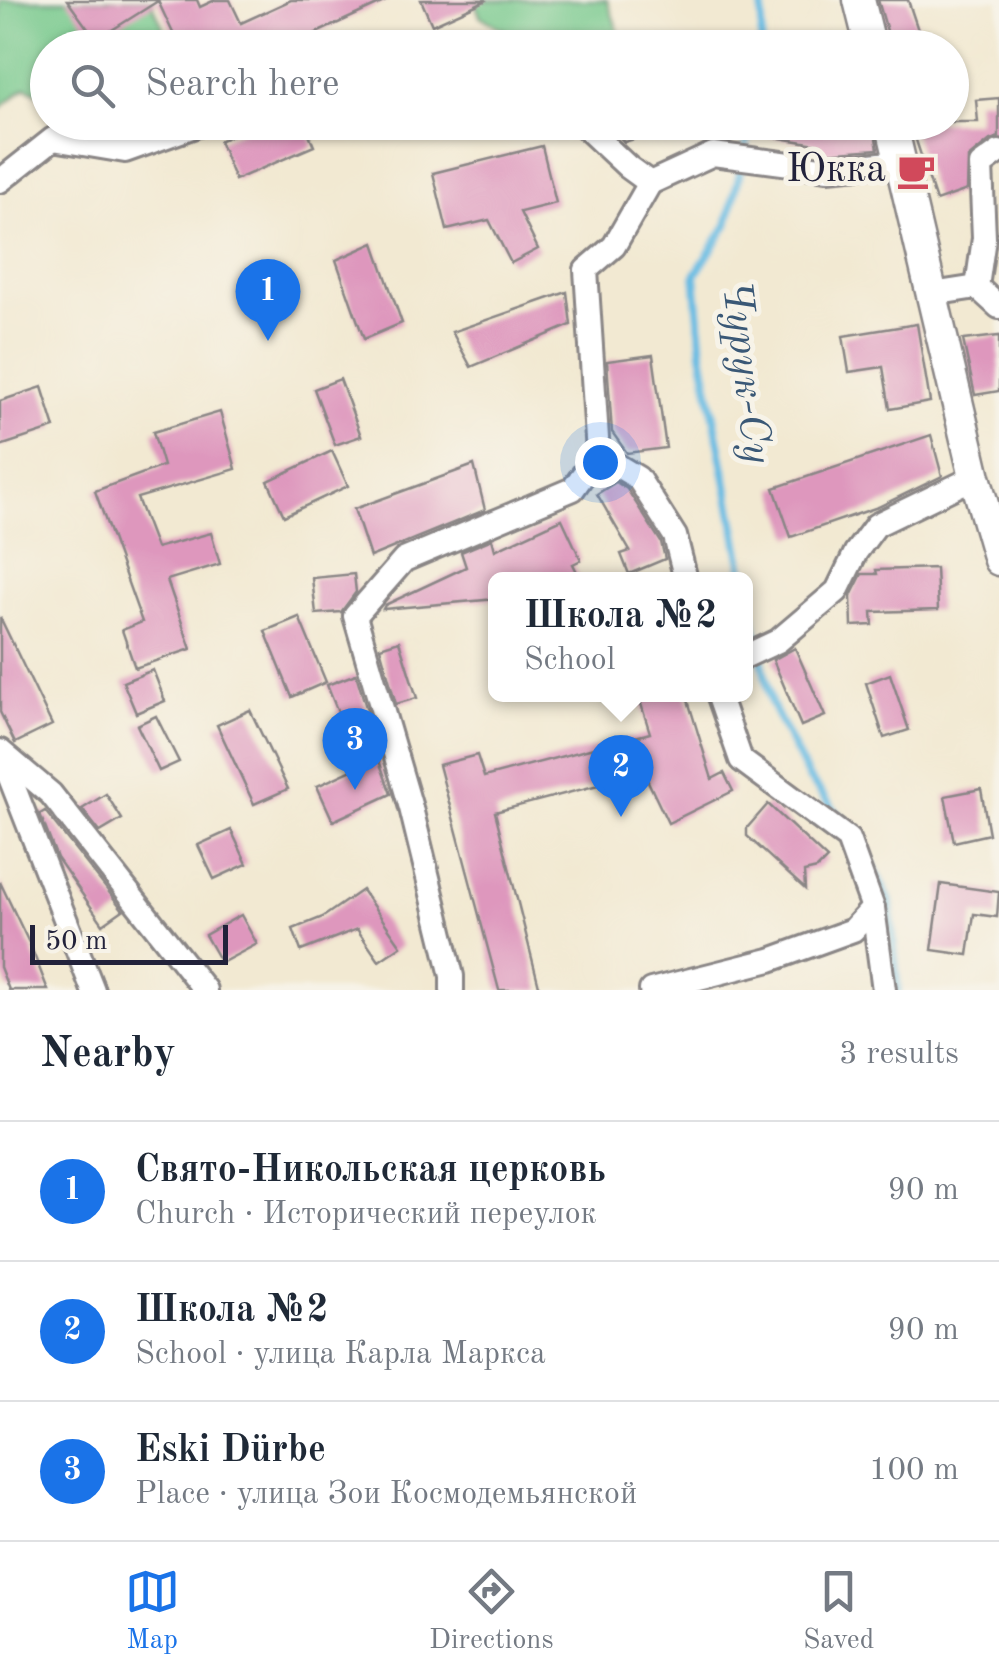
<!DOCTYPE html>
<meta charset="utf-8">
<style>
:root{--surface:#fff;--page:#f2f2f3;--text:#1f2937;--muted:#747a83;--line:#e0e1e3;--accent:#1a73e8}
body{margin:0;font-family:"Old Standard TT",serif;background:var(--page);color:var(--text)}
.scale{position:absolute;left:30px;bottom:25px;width:198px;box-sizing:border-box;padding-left:10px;border:5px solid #22223b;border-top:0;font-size:28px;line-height:35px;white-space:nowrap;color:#22223b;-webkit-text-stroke:8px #f7f3e8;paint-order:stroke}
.you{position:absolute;left:600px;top:462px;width:35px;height:35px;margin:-25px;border:8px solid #fff;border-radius:50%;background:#1a73e8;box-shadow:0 0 0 15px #1a73e833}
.badge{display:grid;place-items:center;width:65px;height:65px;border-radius:50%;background:var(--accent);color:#fff;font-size:32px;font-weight:700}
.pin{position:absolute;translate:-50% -82px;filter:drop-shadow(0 2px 5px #0008)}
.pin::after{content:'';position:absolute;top:52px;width:35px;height:30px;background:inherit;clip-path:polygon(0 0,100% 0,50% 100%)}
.popup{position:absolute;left:488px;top:572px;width:265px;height:130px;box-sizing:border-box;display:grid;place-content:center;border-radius:15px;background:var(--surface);filter:drop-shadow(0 2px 8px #0005);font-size:32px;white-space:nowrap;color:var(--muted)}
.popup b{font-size:38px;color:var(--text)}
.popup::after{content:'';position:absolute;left:50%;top:100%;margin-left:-20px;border:20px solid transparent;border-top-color:var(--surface)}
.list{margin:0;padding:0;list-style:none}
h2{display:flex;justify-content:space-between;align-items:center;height:130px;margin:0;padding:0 40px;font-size:42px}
h2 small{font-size:32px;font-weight:400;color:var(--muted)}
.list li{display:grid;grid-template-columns:65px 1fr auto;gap:30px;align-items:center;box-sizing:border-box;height:140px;padding:0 40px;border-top:2px solid var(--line)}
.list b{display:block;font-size:38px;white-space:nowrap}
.list p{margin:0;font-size:32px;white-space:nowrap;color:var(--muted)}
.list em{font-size:32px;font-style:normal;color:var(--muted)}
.icon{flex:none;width:55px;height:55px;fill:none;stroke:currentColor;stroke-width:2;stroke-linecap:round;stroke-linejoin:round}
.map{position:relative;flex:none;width:999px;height:990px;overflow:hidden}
.search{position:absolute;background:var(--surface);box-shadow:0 2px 8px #0004;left:30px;right:30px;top:30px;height:110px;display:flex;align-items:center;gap:25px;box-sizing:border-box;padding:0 35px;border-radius:55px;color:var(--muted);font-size:38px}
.sheet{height:550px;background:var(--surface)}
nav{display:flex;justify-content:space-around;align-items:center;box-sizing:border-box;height:140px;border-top:2px solid var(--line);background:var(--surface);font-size:28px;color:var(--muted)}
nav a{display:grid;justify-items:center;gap:5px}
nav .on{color:var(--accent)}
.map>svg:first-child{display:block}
.green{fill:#75c88b;stroke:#4c7563;stroke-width:2.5}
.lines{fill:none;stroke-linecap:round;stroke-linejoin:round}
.stream{stroke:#67bce3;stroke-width:8}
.building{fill:#de97bd}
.street-casing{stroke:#8a8686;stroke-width:28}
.secondary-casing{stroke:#8a8686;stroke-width:35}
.street{stroke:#fff;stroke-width:22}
.secondary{stroke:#fff;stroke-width:30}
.labels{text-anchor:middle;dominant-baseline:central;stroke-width:10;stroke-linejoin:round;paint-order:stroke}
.poi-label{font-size:40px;fill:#22223b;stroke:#f7f3e8;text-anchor:end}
.water-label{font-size:42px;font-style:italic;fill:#3a5876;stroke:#f7f3e8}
</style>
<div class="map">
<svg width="999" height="990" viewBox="0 0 999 990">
<rect width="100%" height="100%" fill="#f7f3e8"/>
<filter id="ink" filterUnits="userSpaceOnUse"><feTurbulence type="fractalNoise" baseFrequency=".01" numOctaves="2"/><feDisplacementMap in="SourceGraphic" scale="20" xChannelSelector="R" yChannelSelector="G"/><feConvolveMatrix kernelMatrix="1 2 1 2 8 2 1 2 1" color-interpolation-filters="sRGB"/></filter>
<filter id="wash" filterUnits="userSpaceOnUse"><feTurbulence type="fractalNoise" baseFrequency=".0048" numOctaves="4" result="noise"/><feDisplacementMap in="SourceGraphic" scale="40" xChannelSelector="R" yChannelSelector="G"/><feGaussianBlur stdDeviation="2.25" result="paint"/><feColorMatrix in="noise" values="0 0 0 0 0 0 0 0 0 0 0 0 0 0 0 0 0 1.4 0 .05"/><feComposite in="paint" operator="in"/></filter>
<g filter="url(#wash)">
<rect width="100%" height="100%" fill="#f2e9d2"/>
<!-- green -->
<g class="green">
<path d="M0 0H151L172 47 48 48 47 98 26 87 0 108Z"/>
<path d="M474 0H607L621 39 602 47H532L480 16Z"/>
</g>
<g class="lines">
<!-- stream -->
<g class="stream">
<path d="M761 48 763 0"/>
<path d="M745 580 702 353 695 275 727 225 752 122"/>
<path d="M746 587 771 703 808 777 862 844 890 901 898 990"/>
</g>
</g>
<g id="blocks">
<!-- building -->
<g class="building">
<path d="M67 0H197L200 7 215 0H230L241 23 291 0H388L284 48H180L158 1 96 40Z"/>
<path d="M421 0H487L432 25Z"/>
<path d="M878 0H908L924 48H892Z"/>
<path d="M999 98V137L990 140 968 158 967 190 936 201 910 122H978L976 100Z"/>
<path d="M261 122H304L314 146 235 180 219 141Z"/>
<path d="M607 122H671L672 128 624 142Z"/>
<path d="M757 122H873L878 149 825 153 821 145 756 134Z"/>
<path d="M542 146 556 203 520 212 538 249 511 263 489 220 447 230 433 173Z"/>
<path d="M374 243 402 323 364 339 336 260Z"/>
<path d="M567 292 571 325 471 367 452 332Z"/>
<path d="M917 324 930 402 890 409 883 367 849 372 843 336Z"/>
<path d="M999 336V391L975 395 963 340Z"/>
<path d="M653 355 666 448 627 453 612 432 607 361Z"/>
<path d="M340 379 361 436 335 445 314 389Z"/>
<path d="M42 387 55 428 0 446V401Z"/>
<path d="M220 412 236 469 137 498 156 548 211 533 220 564 167 580 191 649 135 668 122 630 142 622 95 491 163 466 153 432Z"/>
<path d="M931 435 942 476 878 507 791 537 774 488Z"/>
<path d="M332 451 348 486 284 516 268 481Z"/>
<path d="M474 465 485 510 370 557 354 509Z"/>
<path d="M616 482 627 489 661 542 665 559 629 574 621 554 630 551 597 494Z"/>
<path d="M562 519 581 560 573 564 581 580H496V599L383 609 385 605 466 567 461 552 492 539 495 550Z"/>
<path d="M936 568 938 610 872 612 873 625 852 626 851 596 862 574H877L876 570Z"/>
<path d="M354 574 356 592 341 612 316 614 312 578Z"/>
<path d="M0 617 52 725 15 743 0 712Z"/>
<path d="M299 617 326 682 292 697 265 631Z"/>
<path d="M399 641 417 698 396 704 380 647Z"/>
<path d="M795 648 825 716 801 726 773 660Z"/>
<path d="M153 670 165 701 136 713 123 682Z"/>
<path d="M356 674 370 721 345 730 327 685Z"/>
<path d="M890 674 909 730 884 738 866 683Z"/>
<path d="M638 694H686L712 779 724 773 733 791 668 823 644 773 495 812 540 990H499L439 765 477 755 484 777 650 733Z"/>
<path d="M250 710 288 789 254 804 217 725Z"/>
<path d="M156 716 179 762 159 771 137 725Z"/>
<path d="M378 758 391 794 333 821 317 786Z"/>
<path d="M981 789 989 834 954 842 945 796Z"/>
<path d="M106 794 122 819 100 832 82 809Z"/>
<path d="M768 804 827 859 817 869 804 872 805 889 747 836V828Z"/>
<path d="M45 811 123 910 103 924 57 858 40 814Z"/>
<path d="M231 830 247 864 214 879 198 845Z"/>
<path d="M0 882 31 947 48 990H9L0 967Z"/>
<path d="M941 884 999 892 997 917 974 914 968 955 932 950Z"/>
<path d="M362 890 401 946 379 961 357 929 301 951 293 929 323 917Z"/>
<path d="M241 915 257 944 221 963 205 935Z"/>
</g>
</g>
</g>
<g filter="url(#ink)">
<use href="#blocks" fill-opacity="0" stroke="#8a8686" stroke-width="2.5"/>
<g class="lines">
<!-- street casing -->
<g class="street-casing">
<g id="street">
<path d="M420 48 444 40 468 48"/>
<path d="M580 122 628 167 650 183"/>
<path d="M0 181 53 139 125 151 206 122"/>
<path d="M650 183 713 154 828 169 901 162"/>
<path d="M977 287 984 238 981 165 999 152"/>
<path d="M932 294 977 287 999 307"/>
<path d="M598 454 638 478 675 536 686 580"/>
<path d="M746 656 778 641 837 591 856 552 876 525 975 477"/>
<path d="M718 694 741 760 848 839 873 908 884 990"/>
<path d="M0 751 51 794 205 990"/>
<path d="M0 752 93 990"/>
<path d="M452 990V976L411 808 355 616 404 560 573 489 598 454 586 270 614 246 650 183"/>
<path d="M651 990 770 960 853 930 873 908"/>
</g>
</g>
<!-- secondary casing -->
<g class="secondary-casing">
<g id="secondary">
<path d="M859 0 871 48"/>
<path d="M891 122 975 477 999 560"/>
</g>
</g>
<!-- street -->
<use href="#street" class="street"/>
<!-- secondary -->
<use href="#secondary" class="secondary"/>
</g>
</g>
<!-- icons -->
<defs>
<g id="cafe-bare" transform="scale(3)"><path d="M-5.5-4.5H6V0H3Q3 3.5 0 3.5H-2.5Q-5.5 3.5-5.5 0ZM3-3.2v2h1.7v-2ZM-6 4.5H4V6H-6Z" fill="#d1495b" stroke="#f7f3e8" stroke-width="2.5" paint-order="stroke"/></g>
</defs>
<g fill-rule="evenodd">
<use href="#cafe-bare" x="916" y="171"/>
</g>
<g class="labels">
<!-- poi labels -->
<g class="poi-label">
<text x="886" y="171">Юкка</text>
</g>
<!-- water labels -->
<g class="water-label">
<text transform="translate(745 372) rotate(83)">Чурук-Су</text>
</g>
</g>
</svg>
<div class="scale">50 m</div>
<div class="you"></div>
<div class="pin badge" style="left:268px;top:341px">1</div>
<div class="pin badge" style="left:621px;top:817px">2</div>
<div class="popup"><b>Школа №2</b>School</div>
<div class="pin badge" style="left:355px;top:790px">3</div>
<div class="search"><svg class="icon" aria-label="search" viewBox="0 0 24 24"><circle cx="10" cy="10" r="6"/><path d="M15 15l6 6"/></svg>Search here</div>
</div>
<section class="sheet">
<h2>Nearby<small>3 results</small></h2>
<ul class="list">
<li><span class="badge">1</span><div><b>Свято-Никольская церковь</b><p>Church · Исторический переулок</p></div><em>90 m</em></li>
<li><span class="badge">2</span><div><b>Школа №2</b><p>School · улица Карла Маркса</p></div><em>90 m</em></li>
<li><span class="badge">3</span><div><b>Eski Dürbe</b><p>Place · улица Зои Космодемьянской</p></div><em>100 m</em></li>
</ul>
</section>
<nav>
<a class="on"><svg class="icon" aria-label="map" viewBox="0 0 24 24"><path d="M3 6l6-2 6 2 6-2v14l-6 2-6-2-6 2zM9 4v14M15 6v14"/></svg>Map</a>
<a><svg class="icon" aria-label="directions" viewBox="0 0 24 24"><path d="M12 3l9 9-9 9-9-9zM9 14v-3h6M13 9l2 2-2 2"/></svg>Directions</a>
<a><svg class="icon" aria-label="saved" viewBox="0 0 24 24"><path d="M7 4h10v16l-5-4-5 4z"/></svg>Saved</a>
</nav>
